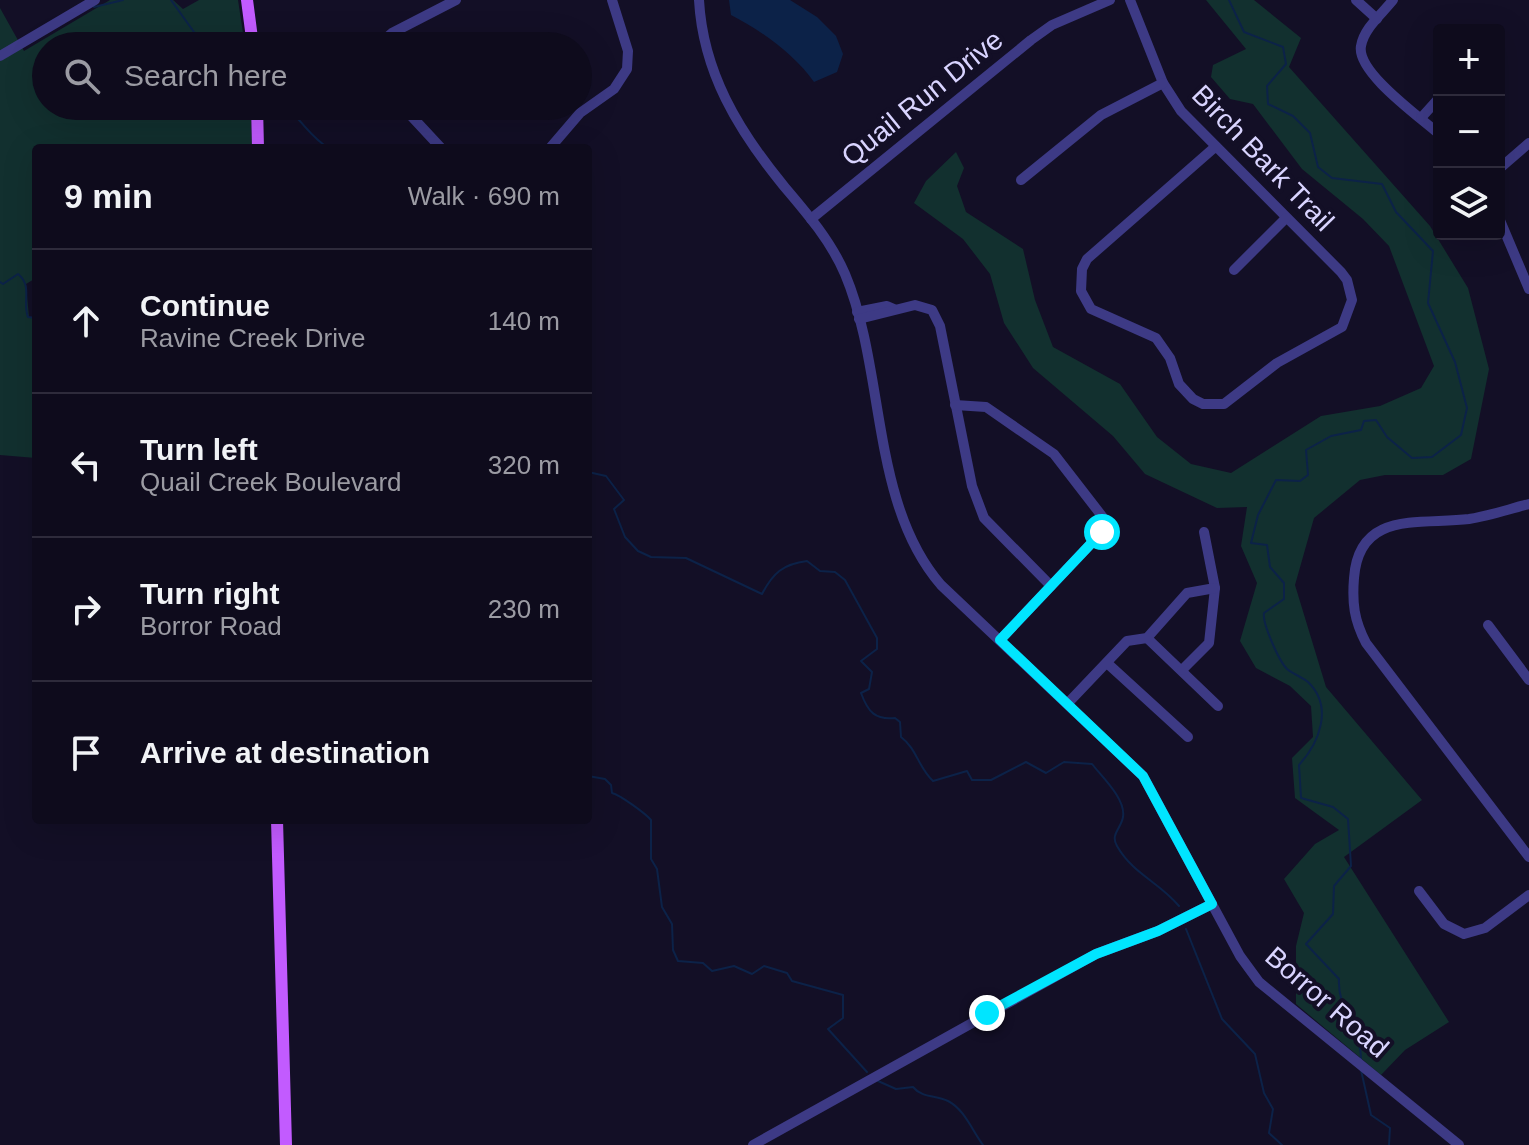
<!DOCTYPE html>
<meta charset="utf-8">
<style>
:root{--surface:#0e0b1c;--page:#171425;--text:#f1f3f6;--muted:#9b9ba3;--line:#2e2b3b}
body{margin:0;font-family:Arial,sans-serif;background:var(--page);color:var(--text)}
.controls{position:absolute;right:24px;top:24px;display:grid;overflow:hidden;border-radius:8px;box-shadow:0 8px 32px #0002}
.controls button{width:72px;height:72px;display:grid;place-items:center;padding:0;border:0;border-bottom:2px solid var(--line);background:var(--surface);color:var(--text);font:40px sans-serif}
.stop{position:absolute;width:24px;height:24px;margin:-18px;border:6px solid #00e5ff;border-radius:50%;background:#fff}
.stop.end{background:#00e5ff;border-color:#fff;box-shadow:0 2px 8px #0008}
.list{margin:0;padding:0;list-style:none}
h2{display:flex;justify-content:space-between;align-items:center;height:104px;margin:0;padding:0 32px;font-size:34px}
h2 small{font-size:26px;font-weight:400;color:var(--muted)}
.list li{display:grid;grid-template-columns:52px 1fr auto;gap:24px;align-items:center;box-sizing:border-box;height:144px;padding:0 32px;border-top:2px solid var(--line)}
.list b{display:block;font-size:30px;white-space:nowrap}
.list p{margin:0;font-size:26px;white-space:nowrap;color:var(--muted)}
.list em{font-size:26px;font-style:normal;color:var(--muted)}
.icon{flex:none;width:44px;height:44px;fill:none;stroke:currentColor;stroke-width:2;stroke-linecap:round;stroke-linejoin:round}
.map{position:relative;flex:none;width:1529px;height:1145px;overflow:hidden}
.search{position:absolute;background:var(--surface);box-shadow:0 8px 32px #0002;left:32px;top:32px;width:560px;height:88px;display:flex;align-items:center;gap:20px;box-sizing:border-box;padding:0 28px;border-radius:44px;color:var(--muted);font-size:30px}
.panel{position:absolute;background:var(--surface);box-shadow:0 8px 32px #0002;left:32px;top:144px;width:560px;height:680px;border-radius:8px}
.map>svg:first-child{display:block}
.green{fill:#12302f}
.water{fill:#0c2248}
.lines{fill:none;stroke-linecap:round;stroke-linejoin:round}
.stream{stroke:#0c2248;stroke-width:2}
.minor{stroke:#3d3a85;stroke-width:10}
.major{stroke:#c25bff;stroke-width:12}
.route{stroke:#00e5ff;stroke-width:10}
.labels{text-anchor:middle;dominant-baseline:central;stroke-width:8;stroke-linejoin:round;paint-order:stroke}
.street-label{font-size:28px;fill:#d9d4ff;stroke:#130f26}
</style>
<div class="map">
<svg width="1529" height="1145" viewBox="0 0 1529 1145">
<rect width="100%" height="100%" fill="#130f26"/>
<!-- green -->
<g class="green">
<path d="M110 0H173L183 9 199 0H238L245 46H46V106H251L252 147 36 148V278L26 284 29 317 36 318V458L0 455V8L24 51Z"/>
<path d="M1206 0H1254L1301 38 1289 67 1430 226 1468 288 1489 369 1471 459 1443 475H1385L1360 480 1314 518 1295 585 1326 687 1422 800 1344 857 1449 1022 1405 1050 1381 1075 1296 1004V946L1304 913 1284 879 1315 844 1339 830 1295 798 1292 758 1313 737 1311 706 1290 686 1256 668 1240 641 1257 583 1241 546 1247 507 1217 508 1145 474 1113 436 1033 368 1004 323 990 274 963 239 914 203 926 181 956 152 964 168 957 186 966 212 1023 249 1035 300 1053 347 1120 384 1157 437 1191 464 1231 473 1321 416 1380 406 1421 388 1434 366 1389 246 1363 219 1302 169 1253 104 1230 99 1211 77 1213 65 1246 49Z"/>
</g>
<!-- water -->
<path class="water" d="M729 0H790L817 17 836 36 843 54 837 72 814 82C794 54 762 31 731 15Z"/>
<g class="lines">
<!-- stream -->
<g class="stream">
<path d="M171 0 204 46"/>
<path d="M1229 0 1244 32 1283 47 1286 64 1267 86 1268 104 1293 116 1310 133 1318 167 1332 178 1382 184 1396 212 1433 251 1428 303 1455 362 1467 408 1461 435 1432 457 1412 458 1387 437 1376 420 1364 421 1361 430 1331 436 1306 450 1308 475 1300 481 1276 480 1258 515 1251 543 1267 545 1270 567 1284 583V599L1264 613C1262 623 1279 661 1287 669 1293 674 1302 677 1308 682 1334 707 1319 743 1299 765L1301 798 1333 807 1348 819 1351 866 1334 886 1333 914 1306 944 1339 979C1337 1009 1361 1030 1361 1059"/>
<path d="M94 7 123 0"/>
<path d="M279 106C299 112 307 136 329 148"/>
<path d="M0 282 3 284 18 274C33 286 22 302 28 317L36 318"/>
<path d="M588 472 606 476 624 500 614 509 625 537 638 551 651 557 686 558 762 594C773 573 783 564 807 561L820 571 835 572 845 580 877 638V649L861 661 872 672 869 689 861 693C868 712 875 720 895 718L900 722 901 737C917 749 918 767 933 781L967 771 972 780H991L1026 762 1046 773 1064 762 1092 764C1102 777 1126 799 1123 817 1121 829 1110 834 1117 846 1133 874 1159 882 1179 906"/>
<path d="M588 776 605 779 611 785 612 793C620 795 645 813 651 820V859L657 869 662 907 672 924 673 950 678 961 703 963 712 971 734 966 752 974 764 966 787 973 792 981 843 995V1018L828 1029 867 1072"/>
<path d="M1186 929 1222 1019 1255 1054 1264 1093 1273 1109 1269 1133 1282 1145"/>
<path d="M1361 1070 1371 1115 1390 1128 1389 1145"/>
<path d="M878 1081 896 1089 913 1087C922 1098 935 1095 948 1101 964 1109 972 1130 983 1145"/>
</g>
<!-- minor -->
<g class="minor">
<path d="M699 0C703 72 738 130 783 185 806 212 831 241 845 274 886 371 870 503 941 585L1143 776 1240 956 1259 982 1459 1145"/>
<path d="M1130 0 1163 83 1181 111 1341 272 1347 280 1352 300 1342 327 1277 363 1224 404H1203L1193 399 1179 384 1170 358 1156 338 1091 309 1081 291 1082 269 1087 259 1215 147"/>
<path d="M1356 0 1377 19"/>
<path d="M1393 0C1382 14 1364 28 1361 46 1356 72 1420 117 1439 134"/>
<path d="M377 46 392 33 456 0"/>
<path d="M0 56 95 0"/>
<path d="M402 106 441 148"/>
<path d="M1421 118 1439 98"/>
<path d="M550 148 580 113 614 89 627 69 628 51 612 0"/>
<path d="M1499 169 1529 143"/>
<path d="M1021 180 1101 115 1163 83"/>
<path d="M1499 218 1529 289"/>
<path d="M811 219 1031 40 1052 25 1110 0"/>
<path d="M1234 270 1286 218"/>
<path d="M857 312 887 306 894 309"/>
<path d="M859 319 915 305 932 310 940 326 972 486 984 518 1051 586"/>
<path d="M955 405 986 407 1054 454 1105 520 1102 532 1000 640"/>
<path d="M1529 504C1509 509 1489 516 1469 519 1420 525 1359 510 1354 578 1352 603 1354 620 1366 643L1529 857"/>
<path d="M1488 625 1529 680"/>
<path d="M1147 638 1218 706"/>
<path d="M1107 663 1188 737"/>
<path d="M1182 670 1209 643 1215 588 1204 532"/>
<path d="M1068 703 1127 641 1147 638 1187 593 1215 588"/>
<path d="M1419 891 1444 924 1464 934 1485 928 1529 895"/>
<path d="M753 1145 1096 954 1158 931 1212 904"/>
</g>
<!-- major -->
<g class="major">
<path d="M247 0 253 46"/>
<path d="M257 106 258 148"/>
<path d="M277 820 286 1145"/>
</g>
</g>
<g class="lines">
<!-- route -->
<path class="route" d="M987 1013 1096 954 1158 931 1212 904 1143 776 1000 640 1102 532"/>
</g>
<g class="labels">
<!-- street labels -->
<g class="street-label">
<text transform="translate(922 98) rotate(-39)">Quail Run Drive</text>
<text transform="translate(1263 158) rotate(46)">Birch Bark Trail</text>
<text transform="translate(1327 1002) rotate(41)">Borror Road</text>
</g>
</g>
</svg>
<div class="controls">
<button>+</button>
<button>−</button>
<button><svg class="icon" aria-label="layers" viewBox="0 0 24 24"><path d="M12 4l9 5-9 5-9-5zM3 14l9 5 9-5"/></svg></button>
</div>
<div class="stop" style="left:1102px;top:532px"></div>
<div class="stop end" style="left:987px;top:1013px"></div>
<div class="search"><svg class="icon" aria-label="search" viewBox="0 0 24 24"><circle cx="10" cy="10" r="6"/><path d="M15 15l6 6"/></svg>Search here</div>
<section class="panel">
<h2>9 min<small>Walk · 690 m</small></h2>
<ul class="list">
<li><svg class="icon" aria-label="ahead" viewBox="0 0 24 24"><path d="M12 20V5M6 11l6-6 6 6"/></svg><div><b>Continue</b><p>Ravine Creek Drive</p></div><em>140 m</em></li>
<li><svg class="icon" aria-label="left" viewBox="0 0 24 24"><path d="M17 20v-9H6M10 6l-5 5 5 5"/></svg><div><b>Turn left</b><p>Quail Creek Boulevard</p></div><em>320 m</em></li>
<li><svg class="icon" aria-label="right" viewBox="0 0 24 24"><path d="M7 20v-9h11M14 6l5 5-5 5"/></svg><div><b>Turn right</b><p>Borror Road</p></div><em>230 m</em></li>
<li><svg class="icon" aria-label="arrive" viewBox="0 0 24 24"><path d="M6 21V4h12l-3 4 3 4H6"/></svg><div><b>Arrive at destination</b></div></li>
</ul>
</section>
</div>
